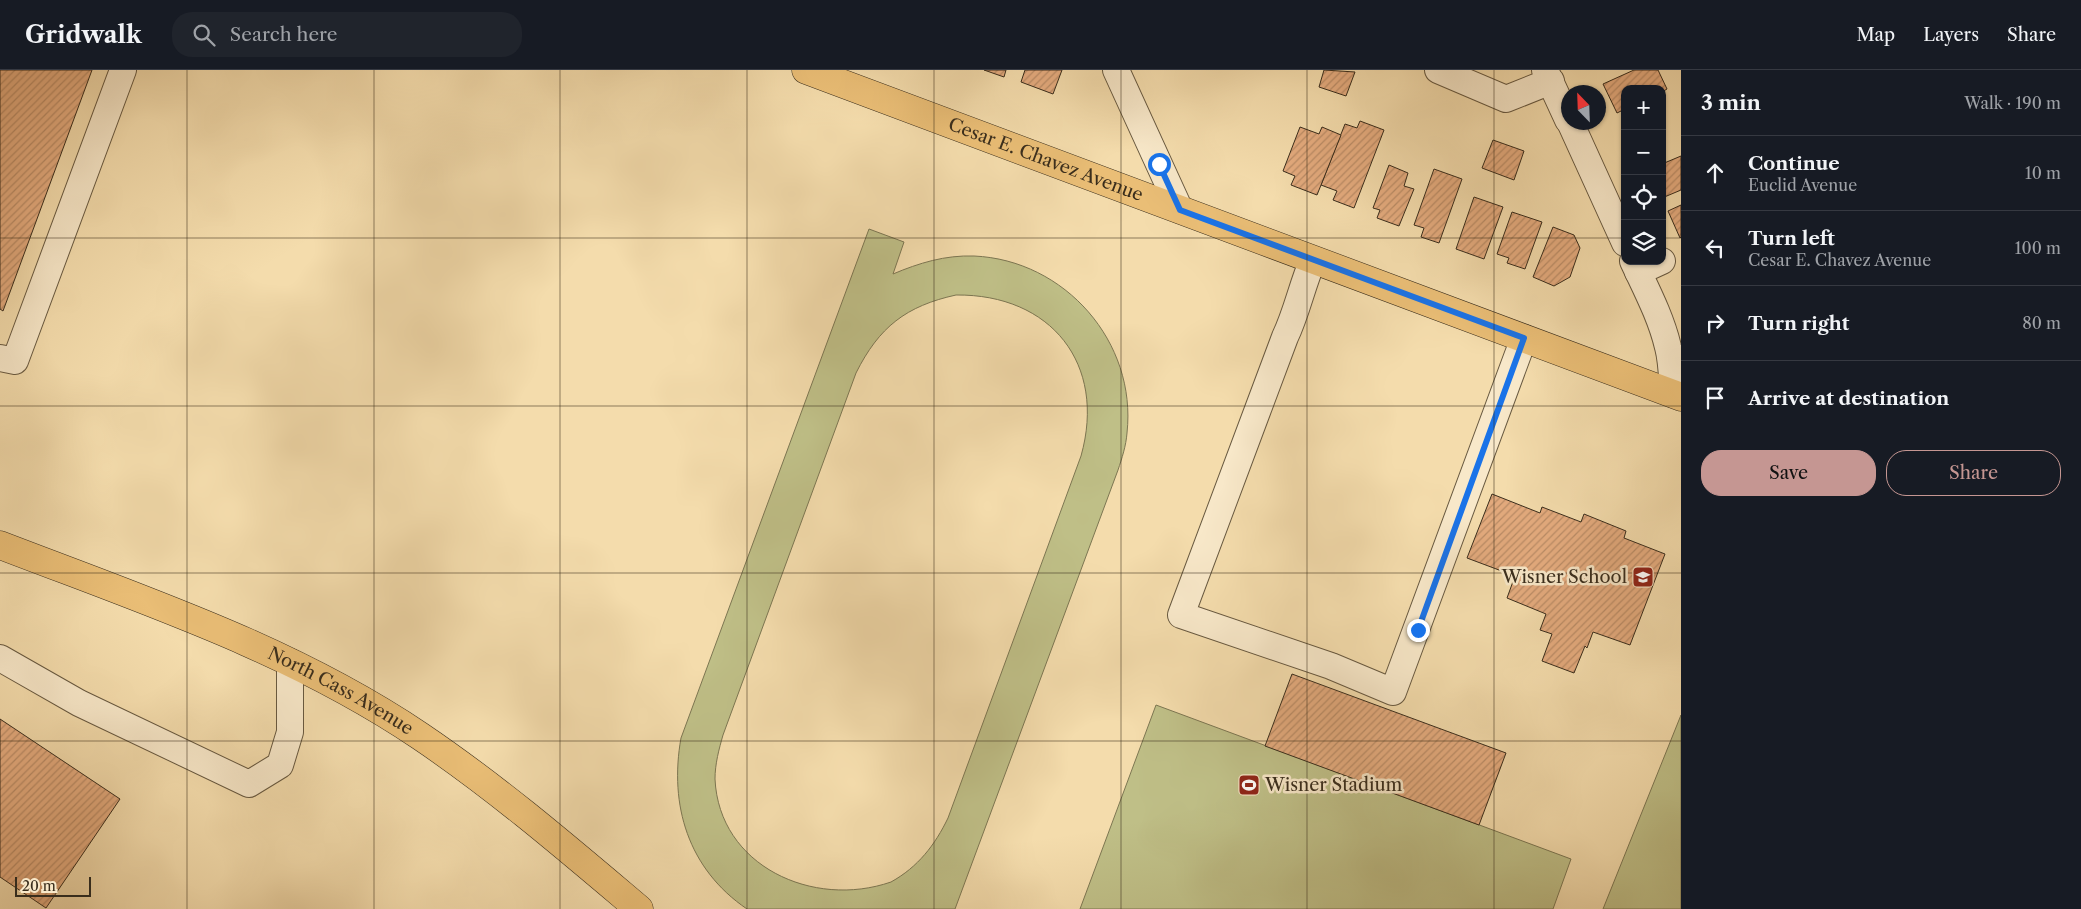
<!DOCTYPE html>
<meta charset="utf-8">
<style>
:root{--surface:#171b24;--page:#20242c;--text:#f1f3f6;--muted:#9ea1a6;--line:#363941;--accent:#c59692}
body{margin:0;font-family:"Libre Caslon Text",serif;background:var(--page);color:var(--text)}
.controls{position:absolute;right:15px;top:15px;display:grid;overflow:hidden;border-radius:10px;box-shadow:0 1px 4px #0004}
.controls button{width:45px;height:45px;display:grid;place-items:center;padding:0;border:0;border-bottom:1px solid var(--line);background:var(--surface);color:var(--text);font:25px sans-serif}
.compass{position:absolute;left:1561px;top:15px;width:45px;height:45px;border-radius:50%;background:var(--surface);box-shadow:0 1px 4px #0004;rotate:337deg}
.scale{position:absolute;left:15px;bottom:12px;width:76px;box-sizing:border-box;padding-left:5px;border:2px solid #392d1c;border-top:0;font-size:14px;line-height:18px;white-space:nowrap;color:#392d1c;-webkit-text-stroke:4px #f8e8c9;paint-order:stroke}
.stop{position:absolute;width:15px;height:15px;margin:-11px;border:4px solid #1a73e8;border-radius:50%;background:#fff}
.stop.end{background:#1a73e8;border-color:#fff;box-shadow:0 1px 5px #0008}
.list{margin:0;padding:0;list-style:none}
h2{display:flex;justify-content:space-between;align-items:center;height:65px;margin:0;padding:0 20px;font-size:21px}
h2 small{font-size:16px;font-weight:400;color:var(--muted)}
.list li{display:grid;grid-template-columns:32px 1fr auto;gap:15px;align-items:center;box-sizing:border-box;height:75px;padding:0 20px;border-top:1px solid var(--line)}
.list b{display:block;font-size:19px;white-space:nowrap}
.list p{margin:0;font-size:16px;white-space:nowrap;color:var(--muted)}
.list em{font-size:16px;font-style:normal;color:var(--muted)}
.actions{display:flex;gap:10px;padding:15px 20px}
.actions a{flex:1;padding:11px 0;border:1px solid var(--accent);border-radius:20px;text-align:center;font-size:18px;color:var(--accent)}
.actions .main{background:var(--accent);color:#111}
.icon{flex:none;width:28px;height:28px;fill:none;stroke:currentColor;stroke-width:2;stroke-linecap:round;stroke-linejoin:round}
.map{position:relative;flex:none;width:1681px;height:839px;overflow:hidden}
header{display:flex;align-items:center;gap:30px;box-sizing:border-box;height:70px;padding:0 25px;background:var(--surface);border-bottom:1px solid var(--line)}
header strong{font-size:24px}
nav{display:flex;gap:28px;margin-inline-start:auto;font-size:18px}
.search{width:350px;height:45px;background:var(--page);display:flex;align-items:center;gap:12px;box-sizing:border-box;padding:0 18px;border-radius:20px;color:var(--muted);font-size:19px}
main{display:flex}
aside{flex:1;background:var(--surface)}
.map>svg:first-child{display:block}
.green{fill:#bfbf87;stroke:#7c7652;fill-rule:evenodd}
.building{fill:url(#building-hatch);stroke:#392d1c}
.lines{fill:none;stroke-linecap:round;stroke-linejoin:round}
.minor-casing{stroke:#685940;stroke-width:28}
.major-casing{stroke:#392d1c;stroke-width:29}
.minor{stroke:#f8e8c9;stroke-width:26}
.major{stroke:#eabe76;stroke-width:28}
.route{stroke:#1a73e8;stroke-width:6}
.grid{fill:none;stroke:#392d1c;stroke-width:1;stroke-opacity:0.55}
.labels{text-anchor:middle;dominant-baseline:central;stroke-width:5;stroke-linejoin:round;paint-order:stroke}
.street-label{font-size:18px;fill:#392d1c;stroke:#f8e8c9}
.poi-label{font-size:18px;fill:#392d1c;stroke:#f8e8c9;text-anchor:end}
</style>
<header>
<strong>Gridwalk</strong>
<div class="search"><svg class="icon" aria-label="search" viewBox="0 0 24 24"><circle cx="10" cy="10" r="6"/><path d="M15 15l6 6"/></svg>Search here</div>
<nav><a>Map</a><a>Layers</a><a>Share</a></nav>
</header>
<main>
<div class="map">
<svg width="1681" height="839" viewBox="0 0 1681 839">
<defs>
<pattern id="building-hatch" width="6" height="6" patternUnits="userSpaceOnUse" patternTransform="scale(1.25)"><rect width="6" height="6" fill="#e4ab7e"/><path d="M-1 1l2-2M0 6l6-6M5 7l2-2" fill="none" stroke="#ba8c66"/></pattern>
</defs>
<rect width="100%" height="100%" fill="#f4dcac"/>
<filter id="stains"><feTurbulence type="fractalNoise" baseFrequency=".004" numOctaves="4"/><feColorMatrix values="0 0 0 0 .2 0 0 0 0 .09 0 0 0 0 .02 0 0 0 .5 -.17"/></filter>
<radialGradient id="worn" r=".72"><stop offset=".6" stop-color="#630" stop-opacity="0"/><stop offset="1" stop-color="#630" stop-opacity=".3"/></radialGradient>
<!-- green -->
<g class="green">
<path d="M869 159 904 172 893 204C919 193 945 185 974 186 1065 190 1137 272 1127 363 1126 376 1122 388 1118 400L955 839H747C688 799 669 735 681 668ZM956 225C1051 224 1107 294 1081 386L948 748C935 775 918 797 891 812 813 839 719 796 715 709 715 694 719 679 723 665L856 303C879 257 906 236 956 225Z"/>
<path d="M1156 635 1571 789 1553 839H1080Z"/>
<path d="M1681 645V839H1603L1607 829Z"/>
</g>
<!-- building -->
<g class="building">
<path d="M0 0H92L3 241 0 239Z"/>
<path d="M984 0H1006L1004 7Z"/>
<path d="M1025 0H1062L1053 24 1021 12Z"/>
<path d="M1324 0 1355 2 1346 26 1319 17Z"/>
<path d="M1634 0H1658L1667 19 1662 22V19H1625V39L1617 43 1603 14Z"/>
<path d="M1360 51 1384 60 1354 138 1333 130 1337 121 1321 115 1345 54 1357 58Z"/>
<path d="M1300 57 1319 64 1322 57 1341 65 1317 125 1291 115 1295 106 1283 101Z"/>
<path d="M1493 70 1524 81 1514 110 1482 98Z"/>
<path d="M1681 86V120L1662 128V94Z"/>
<path d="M1389 95 1408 103 1404 116 1414 119 1399 156 1377 148 1380 140 1373 138Z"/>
<path d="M1434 99 1462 109 1439 173 1421 167 1424 158 1414 155Z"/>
<path d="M1474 127 1503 137 1484 189 1456 179Z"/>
<path d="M1681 135V167L1680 168 1668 141Z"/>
<path d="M1512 142 1542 152 1525 199 1507 193 1509 188 1497 184Z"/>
<path d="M1553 157 1574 165 1580 178 1570 207 1554 216 1533 207Z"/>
<path d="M1492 424 1540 443 1542 437 1581 452 1584 444 1626 461 1624 468 1665 484 1630 575 1593 562 1587 578 1585 576 1574 603 1542 591 1552 564 1540 560 1546 544 1507 528 1515 506 1467 488Z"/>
<path d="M1292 604 1506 683 1479 755 1265 676Z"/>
<path d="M0 649 120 729 46 838 0 807Z"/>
</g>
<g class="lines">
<!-- minor casing -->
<g class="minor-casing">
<g id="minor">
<path d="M1116 0 1180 140"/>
<path d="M1438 0 1506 29 1551 11"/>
<path d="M1545 0 1568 50"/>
<path d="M1570 52 1625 173"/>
<path d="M1313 190C1302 215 1297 242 1285 267L1181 545 1331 596 1393 622 1524 268"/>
<path d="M1633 191C1646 219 1661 247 1668 277 1672 292 1672 308 1673 324"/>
<path d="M1638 202 1662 191"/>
<path d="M0 288 15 291 123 0"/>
<path d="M0 588 79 633 249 714 280 695 290 662V592"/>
</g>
</g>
<!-- major casing -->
<g class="major-casing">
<g id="major">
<path id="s1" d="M806 0 1681 327"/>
<path id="s2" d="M0 475C143 530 291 579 420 666 497 718 568 779 639 839"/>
</g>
</g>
<!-- minor -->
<use href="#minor" class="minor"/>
<!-- major -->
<use href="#major" class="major"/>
</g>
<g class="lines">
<!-- route -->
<path class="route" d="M1159 94 1180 140 1524 268 1418 560"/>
</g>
<!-- grid -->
<path class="grid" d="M187 0V839M374 0V839M560 0V839M747 0V839M934 0V839M1121 0V839M1307 0V839M1494 0V839M0 168H1625M1662 168H1681M0 336H1681M0 503H1681M0 671H1681"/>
<!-- icons -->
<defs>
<g id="school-square" transform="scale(1.125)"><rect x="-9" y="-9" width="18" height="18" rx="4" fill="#8f2418" stroke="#f8e8c9"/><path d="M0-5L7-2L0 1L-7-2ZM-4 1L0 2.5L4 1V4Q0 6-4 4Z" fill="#fff"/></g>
<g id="stadium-square" transform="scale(1.125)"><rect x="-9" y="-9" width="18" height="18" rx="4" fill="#8f2418" stroke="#f8e8c9"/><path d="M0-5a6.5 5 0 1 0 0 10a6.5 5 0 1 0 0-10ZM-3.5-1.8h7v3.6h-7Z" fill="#fff"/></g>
</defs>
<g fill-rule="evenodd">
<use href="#school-square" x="1643" y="507"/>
<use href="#stadium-square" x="1249" y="715"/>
</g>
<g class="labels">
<!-- street labels -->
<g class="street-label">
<text stroke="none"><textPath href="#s1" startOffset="256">Cesar E. Chavez Avenue</textPath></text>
<text stroke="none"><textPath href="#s2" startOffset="371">North Cass Avenue</textPath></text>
</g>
<!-- poi labels -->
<g class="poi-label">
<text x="1627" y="507">Wisner School</text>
<text x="1265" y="715" text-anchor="start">Wisner Stadium</text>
</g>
</g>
<rect width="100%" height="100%" filter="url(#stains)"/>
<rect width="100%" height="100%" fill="url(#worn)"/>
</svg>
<div class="controls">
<button>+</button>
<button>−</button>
<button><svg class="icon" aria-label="locate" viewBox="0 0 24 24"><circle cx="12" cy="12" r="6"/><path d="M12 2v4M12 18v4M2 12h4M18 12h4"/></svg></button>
<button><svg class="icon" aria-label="layers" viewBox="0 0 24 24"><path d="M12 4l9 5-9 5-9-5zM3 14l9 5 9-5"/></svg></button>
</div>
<svg class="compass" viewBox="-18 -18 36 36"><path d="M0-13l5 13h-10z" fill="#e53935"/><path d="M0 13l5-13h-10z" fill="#9ea1a6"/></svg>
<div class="scale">20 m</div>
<div class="stop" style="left:1159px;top:94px"></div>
<div class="stop end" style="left:1418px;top:560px"></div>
</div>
<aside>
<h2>3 min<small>Walk · 190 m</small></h2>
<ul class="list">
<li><svg class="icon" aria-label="ahead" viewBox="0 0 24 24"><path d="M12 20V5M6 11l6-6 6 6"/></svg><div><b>Continue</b><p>Euclid Avenue</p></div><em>10 m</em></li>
<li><svg class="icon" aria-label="left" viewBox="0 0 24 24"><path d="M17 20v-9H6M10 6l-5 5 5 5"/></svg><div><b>Turn left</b><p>Cesar E. Chavez Avenue</p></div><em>100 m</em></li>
<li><svg class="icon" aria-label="right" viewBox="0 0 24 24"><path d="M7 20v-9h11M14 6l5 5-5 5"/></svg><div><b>Turn right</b></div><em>80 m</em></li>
<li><svg class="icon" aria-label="arrive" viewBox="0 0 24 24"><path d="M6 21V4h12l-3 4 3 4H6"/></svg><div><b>Arrive at destination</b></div></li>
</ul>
<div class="actions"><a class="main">Save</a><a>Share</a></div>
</aside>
</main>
